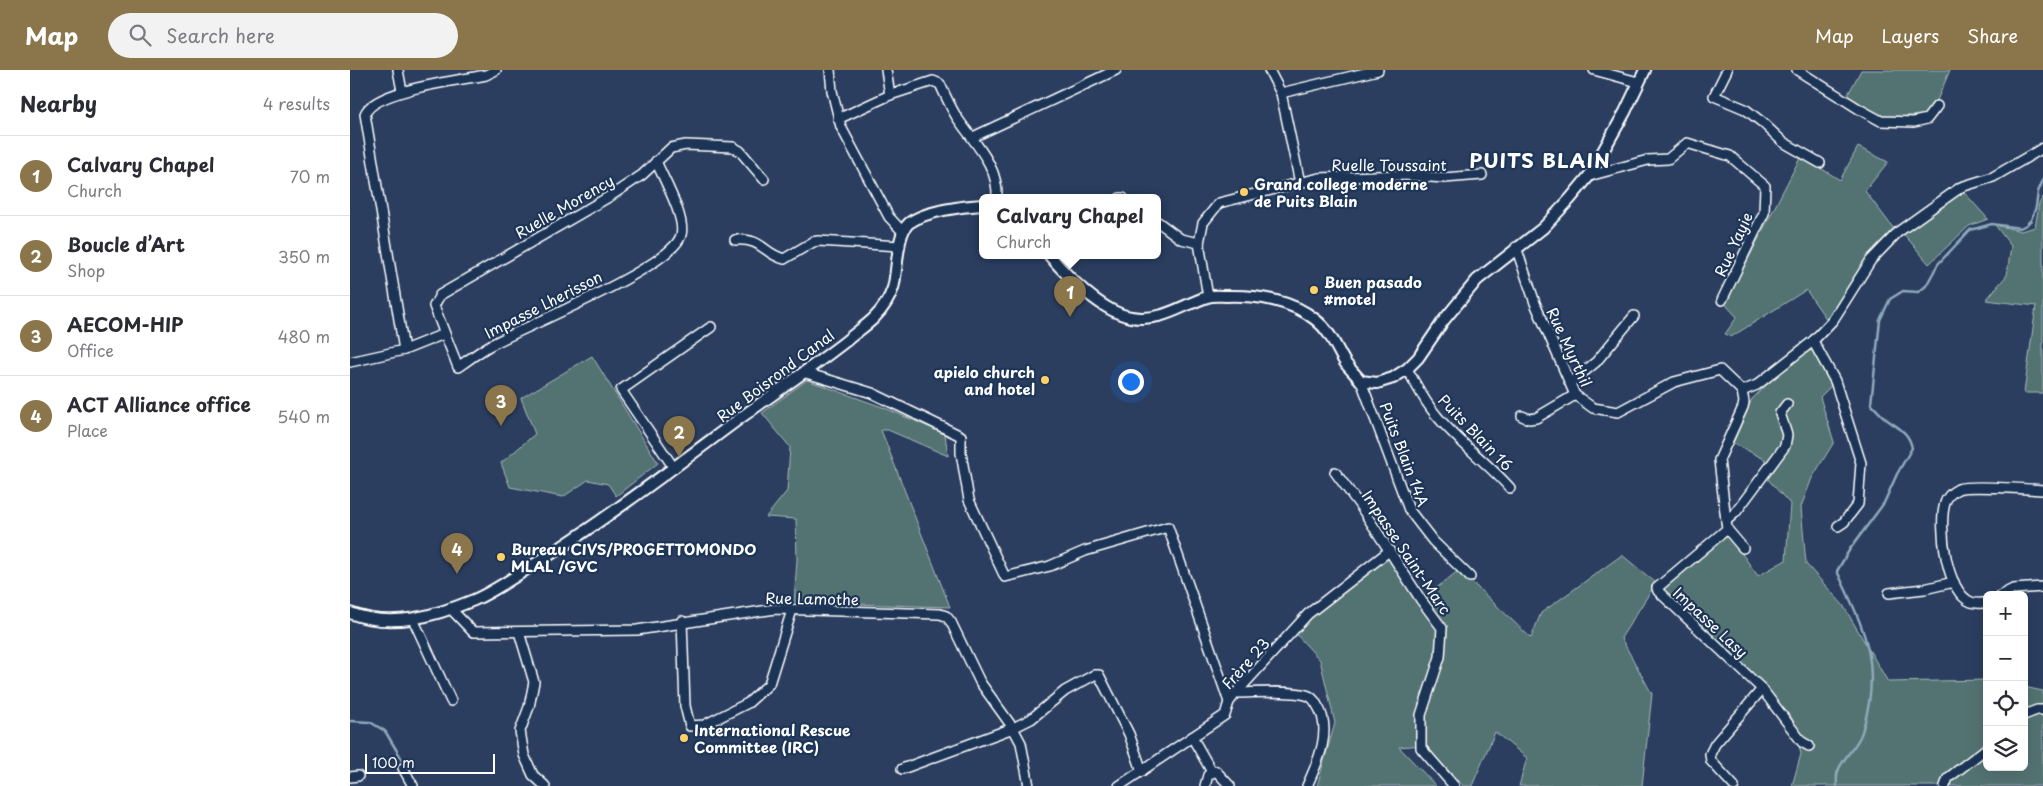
<!DOCTYPE html>
<meta charset="utf-8">
<style>
:root{--surface:#fff;--page:#f2f2f3;--text:#2b2b33;--muted:#7c7c81;--line:#e1e1e2;--accent:#8a764a}
body{margin:0;font-family:"Playpen Sans",sans-serif;background:var(--page);color:var(--text)}
.controls{position:absolute;right:15px;bottom:15px;display:grid;overflow:hidden;border-radius:8px;box-shadow:0 5px 20px #0002}
.controls button{width:45px;height:45px;display:grid;place-items:center;padding:0;border:0;border-bottom:1px solid var(--line);background:var(--surface);color:var(--text);font:25px sans-serif}
.scale{position:absolute;left:15px;bottom:12px;width:130px;box-sizing:border-box;padding-left:5px;border:2px solid #fff;border-top:0;font-size:14px;line-height:18px;white-space:nowrap;color:#fff;-webkit-text-stroke:4px #1d3557;paint-order:stroke}
.you{position:absolute;left:780px;top:311px;width:18px;height:18px;margin:-12px;border:4px solid #fff;border-radius:50%;background:#1a73e8;box-shadow:0 0 0 8px #1a73e833}
.badge{display:grid;place-items:center;width:32px;height:32px;border-radius:50%;background:var(--accent);color:#fff;font-size:16px;font-weight:700}
.pin{position:absolute;translate:-50% -41px;filter:drop-shadow(0 1px 2px #0008)}
.pin::after{content:'';position:absolute;top:26px;width:18px;height:15px;background:inherit;clip-path:polygon(0 0,100% 0,50% 100%)}
.popup{position:absolute;left:629px;top:124px;width:182px;height:65px;box-sizing:border-box;display:grid;place-content:center;border-radius:8px;background:var(--surface);filter:drop-shadow(0 1px 4px #0005);font-size:16px;white-space:nowrap;color:var(--muted)}
.popup b{font-size:19px;color:var(--text)}
.popup::after{content:'';position:absolute;left:50%;top:100%;margin-left:-10px;border:10px solid transparent;border-top-color:var(--surface)}
.list{margin:0;padding:0;list-style:none}
h2{display:flex;justify-content:space-between;align-items:center;height:65px;margin:0;padding:0 20px;font-size:21px}
h2 small{font-size:16px;font-weight:400;color:var(--muted)}
.list li{display:grid;grid-template-columns:32px 1fr auto;gap:15px;align-items:center;box-sizing:border-box;height:80px;padding:0 20px;border-top:1px solid var(--line)}
.list b{display:block;font-size:19px;white-space:nowrap}
.list p{margin:0;font-size:16px;white-space:nowrap;color:var(--muted)}
.list em{font-size:16px;font-style:normal;color:var(--muted)}
.icon{flex:none;width:28px;height:28px;fill:none;stroke:currentColor;stroke-width:2;stroke-linecap:round;stroke-linejoin:round}
.map{position:relative;flex:none;width:1693px;height:716px;overflow:hidden}
header{display:flex;align-items:center;gap:30px;box-sizing:border-box;height:70px;padding:0 25px;background:var(--accent);color:#fff}
header strong{font-size:24px}
nav{display:flex;gap:28px;margin-inline-start:auto;font-size:18px}
.search{width:350px;height:45px;background:var(--page);display:flex;align-items:center;gap:12px;box-sizing:border-box;padding:0 18px;border-radius:28px;color:var(--muted);font-size:19px}
main{display:flex}
aside{flex:1;background:var(--surface)}
.map>svg:first-child{display:block}
.green{fill:#537372;stroke:#a9b9b8}
.lines{fill:none;stroke-linecap:round;stroke-linejoin:round}
.stream{stroke:#8fa9ba;stroke-width:2.5}
.minor-casing{stroke:#fff;stroke-width:12}
.tertiary-casing{stroke:#fff;stroke-width:14}
.minor{stroke:#1d3557;stroke-width:9}
.tertiary{stroke:#1d3557;stroke-width:10}
.poi-dot{fill:#ffd166;stroke:#1d3557;stroke-width:2}
.labels{text-anchor:middle;dominant-baseline:central;stroke-width:4.5;stroke-linejoin:round;paint-order:stroke}
.street-label{font-size:15px;fill:#fff;stroke:#1d3557}
.poi-label{font-size:15px;font-weight:bold;fill:#fff;stroke:#1d3557;text-anchor:start}
.district-label{font-size:20px;font-weight:bold;letter-spacing:1px;fill:#fff;stroke:#1d3557}
</style>
<header>
<strong>Map</strong>
<div class="search"><svg class="icon" aria-label="search" viewBox="0 0 24 24"><circle cx="10" cy="10" r="6"/><path d="M15 15l6 6"/></svg>Search here</div>
<nav><a>Map</a><a>Layers</a><a>Share</a></nav>
</header>
<main>
<aside>
<h2>Nearby<small>4 results</small></h2>
<ul class="list">
<li><span class="badge">1</span><div><b>Calvary Chapel</b><p>Church</p></div><em>70 m</em></li>
<li><span class="badge">2</span><div><b>Boucle d’Art</b><p>Shop</p></div><em>350 m</em></li>
<li><span class="badge">3</span><div><b>AECOM-HIP</b><p>Office</p></div><em>480 m</em></li>
<li><span class="badge">4</span><div><b>ACT Alliance office</b><p>Place</p></div><em>540 m</em></li>
</ul>
</aside>
<div class="map">
<svg width="1693" height="716" viewBox="0 0 1693 716">
<rect width="100%" height="100%" fill="#2b3e60"/>
<filter id="ink" filterUnits="userSpaceOnUse"><feTurbulence type="fractalNoise" baseFrequency=".02" numOctaves="2"/><feDisplacementMap in="SourceGraphic" scale="10" xChannelSelector="R" yChannelSelector="G"/><feConvolveMatrix kernelMatrix="1 2 1 2 8 2 1 2 1" color-interpolation-filters="sRGB"/></filter>
<g filter="url(#ink)">
<!-- green -->
<g class="green">
<path d="M1511 0H1600L1585 35 1579 44 1531 49 1496 28Z"/>
<path d="M1508 77 1538 92 1515 121 1544 159 1477 250 1456 220 1381 267 1375 264 1387 247 1375 234 1451 86 1490 110Z"/>
<path d="M1612 120 1638 149 1619 156 1579 194 1553 163Z"/>
<path d="M1693 127V323H1674L1686 236 1636 230 1657 205 1661 176 1645 155 1671 161 1685 157 1689 134Z"/>
<path d="M1465 279 1483 314 1470 327 1484 372 1462 408 1451 437 1456 494 1493 535 1538 612 1637 610V697H1674V617L1693 621V716H1442L1451 684 1442 648 1390 593 1313 519 1377 463 1408 506 1436 490 1440 434 1415 406 1416 390 1383 373 1402 329 1447 286Z"/>
<path d="M242 286 308 393 266 426 258 414 238 410 213 427 160 417 151 393 185 364 171 328Z"/>
<path d="M457 310 535 338 595 364 598 386 538 360H531L600 537 444 532 447 490 446 449 416 447 437 421 440 377 412 343Z"/>
<path d="M1039 485 1074 528 1109 500 1181 568 1191 543 1272 485 1306 513 1271 568 1302 624 1292 716H1169L1177 688 1145 662 1122 716H1113L1074 675 1049 677 1086 716H967L985 653 970 590 945 563 961 548Z"/>
</g>
<g class="lines">
<!-- stream -->
<g class="stream">
<path d="M0 651 20 652 35 661 56 696"/>
<path d="M1487 716C1487 711 1486 705 1488 701 1493 687 1508 676 1512 662 1533 595 1515 561 1487 501L1500 479 1534 433 1547 404 1562 378C1559 362 1548 358 1536 349 1531 345 1526 339 1521 334L1530 250 1540 229 1553 221 1568 222 1576 216 1588 194 1620 160 1642 154 1670 158 1676 155 1681 150 1686 137 1688 122 1693 110"/>
</g>
<!-- minor casing -->
<g class="minor-casing">
<g id="minor">
<path d="M48 0 52 21"/>
<path d="M480 0 482 21 491 57 539 147 552 161"/>
<path d="M536 0 540 25"/>
<path d="M919 0 931 23 950 113"/>
<path d="M1244 0 1288 12"/>
<path d="M1377 0 1364 26 1395 39 1413 53 1433 72 1470 93"/>
<path d="M1447 0 1509 39 1531 51 1564 52 1577 49 1587 36"/>
<path d="M931 23 1028 0"/>
<path d="M488 49 540 25 583 11 590 14C595 25 600 36 606 46 623 72 649 95 647 128"/>
<path d="M623 67 766 0"/>
<path d="M306 91C313 108 336 148 331 165 323 197 173 257 139 276 129 282 118 290 108 297L84 236 90 225 262 125 292 105 321 78 336 75 383 77 390 81 414 109"/>
<path d="M1239 106 1298 90 1318 89 1337 73 1380 86 1415 116 1414 143 1372 230"/>
<path d="M770 128H773"/>
<path d="M808 152 831 169 849 173"/>
<path d="M385 170C413 168 412 183 434 189L463 172 468 171 550 176"/>
<path d="M1166 177 1185 233 1225 325 1243 338 1268 342 1324 312 1370 300 1392 321"/>
<path d="M858 227 849 173 853 153 869 133 969 108 1054 105 1094 108 1132 105"/>
<path d="M1463 271 1485 311 1511 393 1508 434 1494 452 1488 456"/>
<path d="M54 280 15 44C24 20 111 10 136 5L146 0"/>
<path d="M0 292 54 280 94 264"/>
<path d="M1057 299C1066 314 1074 331 1086 345 1108 372 1137 392 1160 418"/>
<path d="M456 303 522 323 611 366V383L619 430 655 507 700 496 735 481 818 457 879 632"/>
<path d="M1011 311 1059 440 1083 471 1120 507"/>
<path d="M1220 313 1246 292 1284 246"/>
<path d="M1392 321 1407 315 1463 271 1483 250 1521 190 1548 162 1611 117 1643 107 1693 78"/>
<path d="M1172 346 1179 349 1186 348 1225 325"/>
<path d="M324 398 271 320 361 257"/>
<path d="M985 402 1011 437 1071 530 1092 558 1090 587 1071 645V678L1104 716"/>
<path d="M1376 451 1386 442 1435 376 1437 365 1430 343 1437 334"/>
<path d="M1377 459 1393 478"/>
<path d="M1539 523 1574 519 1604 512"/>
<path d="M1651 525 1663 519 1693 517"/>
<path d="M1637 533C1632 533 1625 534 1621 532 1596 522 1588 456 1595 433 1597 426 1602 422 1608 419 1617 415 1679 419 1693 420"/>
<path d="M100 538 123 562 287 560 425 539 590 544 596 546 601 552 630 612 663 658 671 673 679 716"/>
<path d="M63 549 101 631"/>
<path d="M332 551 335 636 340 656 354 655 398 633 419 614 442 540"/>
<path d="M169 562 184 612 179 637 170 661 174 685 183 705 195 716"/>
<path d="M1412 619 1452 672 1459 676"/>
<path d="M886 623C905 623 939 620 956 625 961 626 965 631 967 635 983 659 968 692 957 716"/>
<path d="M1674 645 1687 640H1693"/>
<path d="M842 667 862 702"/>
<path d="M53 698 63 716"/>
<path d="M552 699 663 658 681 649 715 621 744 605H749L779 664 792 701"/>
<path d="M0 707 8 706"/>
<path d="M769 716 875 645 879 632 886 623 958 544 1039 481"/>
<path d="M855 716 858 705 866 701 880 716"/>
<path d="M1384 716 1361 691 1360 684 1365 674 1412 619 1308 521 1307 518 1377 459 1369 390 1393 337 1394 332 1392 321"/>
<path d="M1595 716 1598 708 1637 678"/>
</g>
</g>
<!-- tertiary casing -->
<g class="tertiary-casing">
<g id="tertiary">
<path d="M700 186C718 207 752 242 781 247 812 252 830 236 857 227 863 225 870 226 876 226 906 225 942 230 966 250 981 262 986 278 996 294 1001 300 1006 305 1011 311L1027 313 1043 308 1057 299 1068 288 1094 250 1127 210 1193 158 1220 129 1239 106 1275 42 1295 0"/>
<path d="M0 543C41 559 85 546 124 530 147 520 168 504 190 491 259 447 323 398 389 349 425 323 461 298 496 271 505 263 516 256 524 248 533 239 539 230 543 218 548 201 546 164 559 153 575 141 613 136 632 135"/>
</g>
</g>
<!-- minor -->
<use href="#minor" class="minor"/>
<!-- tertiary -->
<use href="#tertiary" class="tertiary"/>
</g>
</g>
<!-- markers -->
<g class="poi-dot">
<circle cx="894" cy="122" r="5"/>
<circle cx="964" cy="220" r="5"/>
<circle cx="695" cy="310" r="5"/>
<circle cx="151" cy="487" r="5"/>
<circle cx="334" cy="668" r="5"/>
</g>
<g class="labels">
<!-- street labels -->
<g class="street-label">
<text x="1039" y="94">Ruelle Toussaint</text>
<text transform="translate(214 136) rotate(-30)">Ruelle Morency</text>
<text transform="translate(1383 174) rotate(-65)">Rue Yayie</text>
<text transform="translate(193 234) rotate(-27)">Impasse Lherisson</text>
<text transform="translate(1220 277) rotate(65)">Rue Myrthil</text>
<text transform="translate(425 305) rotate(-37)">Rue Boisrond Canal</text>
<text transform="translate(1126 362) rotate(46)">Puits Blain 16</text>
<text transform="translate(1055 384) rotate(69)">Puits Blain 14A</text>
<text transform="translate(1057 482) rotate(56)">Impasse Saint-Marc</text>
<text transform="translate(462 528) rotate(1)">Rue Lamothe</text>
<text transform="translate(1361 552) rotate(43)">Impasse Lasy</text>
<text transform="translate(895 593) rotate(-48)">Frère 23</text>
</g>
<!-- poi labels -->
<g class="poi-label">
<text x="904" y="113">Grand college moderne<tspan x="904" dy="17">de Puits Blain</tspan></text>
<text x="974" y="211">Buen pasado<tspan x="974" dy="17">#motel</tspan></text>
<text x="685" y="301" text-anchor="end">apielo church<tspan x="685" dy="17">and hotel</tspan></text>
<text x="161" y="478">Bureau CIVS/PROGETTOMONDO<tspan x="161" dy="17">MLAL /GVC</tspan></text>
<text x="344" y="659">International Rescue<tspan x="344" dy="17">Committee (IRC)</tspan></text>
</g>
<!-- district labels -->
<g class="district-label">
<text x="1190" y="90">PUITS BLAIN</text>
</g>
</g>
</svg>
<div class="controls">
<button>+</button>
<button>−</button>
<button><svg class="icon" aria-label="locate" viewBox="0 0 24 24"><circle cx="12" cy="12" r="6"/><path d="M12 2v4M12 18v4M2 12h4M18 12h4"/></svg></button>
<button><svg class="icon" aria-label="layers" viewBox="0 0 24 24"><path d="M12 4l9 5-9 5-9-5zM3 14l9 5 9-5"/></svg></button>
</div>
<div class="scale">100 m</div>
<div class="you"></div>
<div class="pin badge" style="left:720px;top:247px">1</div>
<div class="popup"><b>Calvary Chapel</b>Church</div>
<div class="pin badge" style="left:329px;top:387px">2</div>
<div class="pin badge" style="left:151px;top:356px">3</div>
<div class="pin badge" style="left:107px;top:504px">4</div>
</div>
</main>
